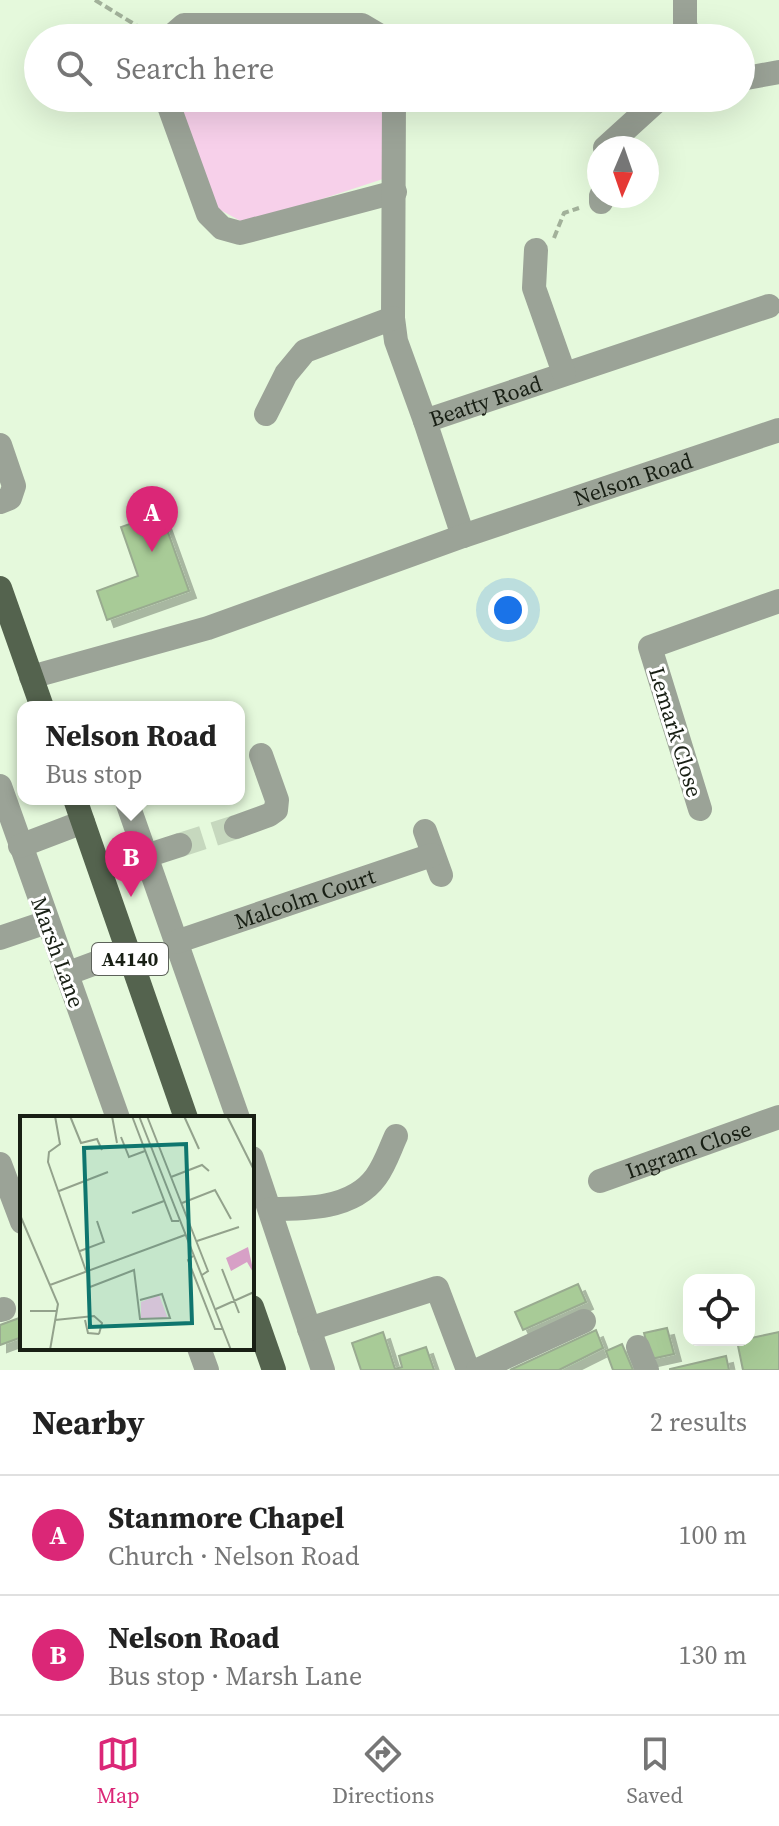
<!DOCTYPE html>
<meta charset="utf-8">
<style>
:root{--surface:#fff;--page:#f6f6f6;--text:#222;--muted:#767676;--line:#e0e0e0;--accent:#db2777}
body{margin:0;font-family:"Source Serif 4",serif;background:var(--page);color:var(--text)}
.controls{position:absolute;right:24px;bottom:24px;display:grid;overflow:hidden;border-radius:16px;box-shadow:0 8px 32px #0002}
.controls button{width:72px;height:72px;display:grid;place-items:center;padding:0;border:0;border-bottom:2px solid var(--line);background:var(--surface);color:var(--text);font:40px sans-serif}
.compass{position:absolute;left:587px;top:136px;width:72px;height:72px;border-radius:50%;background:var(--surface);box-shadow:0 8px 32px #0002;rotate:182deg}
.you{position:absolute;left:508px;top:610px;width:28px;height:28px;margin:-20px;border:6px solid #fff;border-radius:50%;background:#1a73e8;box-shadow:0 0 0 12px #1a73e833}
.badge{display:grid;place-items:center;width:52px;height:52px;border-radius:50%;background:var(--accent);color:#fff;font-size:26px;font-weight:700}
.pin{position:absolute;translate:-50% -66px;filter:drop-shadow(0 2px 4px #0008)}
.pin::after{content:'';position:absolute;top:42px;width:28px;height:24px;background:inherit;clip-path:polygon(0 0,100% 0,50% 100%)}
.popup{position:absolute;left:17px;top:701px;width:228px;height:104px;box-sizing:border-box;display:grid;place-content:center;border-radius:16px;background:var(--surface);filter:drop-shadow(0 2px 6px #0005);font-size:26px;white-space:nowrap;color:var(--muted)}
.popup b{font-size:30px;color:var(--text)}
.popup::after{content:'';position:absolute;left:50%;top:100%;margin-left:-16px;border:16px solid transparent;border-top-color:var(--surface)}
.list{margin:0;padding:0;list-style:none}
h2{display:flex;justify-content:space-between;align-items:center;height:104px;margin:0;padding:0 32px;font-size:34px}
h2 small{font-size:26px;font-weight:400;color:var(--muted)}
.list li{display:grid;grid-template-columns:52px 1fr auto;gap:24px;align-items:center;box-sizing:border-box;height:120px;padding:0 32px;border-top:2px solid var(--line)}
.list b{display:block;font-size:30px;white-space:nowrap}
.list p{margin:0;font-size:26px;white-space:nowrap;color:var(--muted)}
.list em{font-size:26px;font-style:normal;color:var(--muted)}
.icon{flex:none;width:44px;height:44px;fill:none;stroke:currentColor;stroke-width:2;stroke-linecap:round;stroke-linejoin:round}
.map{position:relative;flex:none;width:779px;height:1370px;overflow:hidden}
.search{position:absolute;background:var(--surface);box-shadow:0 8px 32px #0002;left:24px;right:24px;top:24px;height:88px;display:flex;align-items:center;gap:20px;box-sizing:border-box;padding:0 28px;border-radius:44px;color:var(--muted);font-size:30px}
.sheet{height:344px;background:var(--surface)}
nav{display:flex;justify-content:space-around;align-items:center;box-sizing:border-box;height:112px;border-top:2px solid var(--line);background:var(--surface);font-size:22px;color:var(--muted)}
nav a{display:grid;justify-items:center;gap:4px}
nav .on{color:var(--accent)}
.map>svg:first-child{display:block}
.green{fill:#f7d0ea}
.building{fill:#a8cb97;stroke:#99ab90;stroke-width:2;filter:url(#shadow)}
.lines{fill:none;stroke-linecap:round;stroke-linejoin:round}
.minor-tunnel{stroke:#c6d8be;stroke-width:24;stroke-dasharray:24 12;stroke-linecap:butt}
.path{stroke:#a2b19a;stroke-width:4;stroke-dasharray:8 4;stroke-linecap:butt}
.minor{stroke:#9ba397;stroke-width:24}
.major{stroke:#54634e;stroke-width:24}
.labels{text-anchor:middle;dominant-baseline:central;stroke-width:6;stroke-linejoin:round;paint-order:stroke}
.shield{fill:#fff;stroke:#5d625a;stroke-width:2}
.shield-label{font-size:20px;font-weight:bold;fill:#181f14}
.street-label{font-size:22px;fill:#181f14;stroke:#fff}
.inset-road{fill:none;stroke:#93a28c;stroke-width:2}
.view{fill:#0f766e;fill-opacity:0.15;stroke:#0f766e;stroke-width:4}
.inset-edge{fill:none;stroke:#181f14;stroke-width:4}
</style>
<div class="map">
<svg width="779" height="1370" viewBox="0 0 779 1370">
<defs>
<filter id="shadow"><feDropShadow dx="7" dy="7" stdDeviation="0" flood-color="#0004"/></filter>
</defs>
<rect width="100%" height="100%" fill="#e5f9dc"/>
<!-- green -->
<path class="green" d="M177 98H385L386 178 246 224 215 207Z"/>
<!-- building -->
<g class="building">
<path d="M161 513 189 591 107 620 97 591 138 576 121 527Z"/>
<path d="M578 1284 586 1302 523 1330 515 1312Z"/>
<path d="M22 1317V1337L0 1345V1325Z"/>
<path d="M667 1328 674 1354 651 1359 644 1333Z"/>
<path d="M596 1330 603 1348 559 1370H510Z"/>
<path d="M383 1332 395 1369 402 1367 399 1356 426 1347 434 1370H361L352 1343Z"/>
<path d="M779 1332V1370H743L737 1341Z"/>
<path d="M622 1344 633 1370H613L606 1351Z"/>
<path d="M726 1356 729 1370H670V1369Z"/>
</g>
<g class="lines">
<!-- minor-tunnel -->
<path class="minor-tunnel" d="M180 845 236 827"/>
<!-- path -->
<g class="path">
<path d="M95 0 147 32"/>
<path d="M554 238 564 213 579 208"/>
</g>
<!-- minor -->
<g class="minor">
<path d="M685 0V25L691 38"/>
<path d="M169 38 184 25H362L384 38"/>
<path d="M741 79 779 72"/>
<path d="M166 98 208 214 222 228 240 233 395 192"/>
<path id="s1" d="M394 98 393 318 396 341 425 421 769 306"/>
<path d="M605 148 660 98"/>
<path d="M601 202V196"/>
<path d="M536 250 534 288 564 373"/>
<path d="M266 414 286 374 305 351 393 318"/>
<path d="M425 421 463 536"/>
<path d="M0 445 14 486 10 498 0 502"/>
<path id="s2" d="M31 677 208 628 463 536 779 430"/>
<path d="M0 786 118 1118"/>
<path d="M126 799 238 1118"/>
<path d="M700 809 650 647 779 601"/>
<path d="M236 827 269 815 276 810 277 800 261 755"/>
<path d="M425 831 441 875"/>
<path d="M20 846 83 822"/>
<path d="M146 856 180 845"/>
<path d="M0 938 47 922"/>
<path id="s3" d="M176 942 432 855"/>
<path d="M66 974 128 951"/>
<path d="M252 1158 323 1370"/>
<path d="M0 1164 22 1222"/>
<path id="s4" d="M600 1181 779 1117"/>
<path d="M270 1209C306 1209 353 1209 376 1177 385 1165 390 1149 396 1136"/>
<path d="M0 1310 4 1309"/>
<path d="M309 1329 437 1288 468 1370"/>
<path d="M638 1347 647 1370"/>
<path d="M199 1348 207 1370"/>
<path d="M478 1370 584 1321"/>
</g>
<!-- major -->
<g class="major">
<path d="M0 588 42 707"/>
<path d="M75 799 186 1118"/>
<path d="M252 1307 274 1370"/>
</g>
</g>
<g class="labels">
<!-- shield labels -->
<rect class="shield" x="92" y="943" width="76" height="32" rx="6"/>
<g class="shield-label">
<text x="130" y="959">A4140</text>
</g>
<!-- street labels -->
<g class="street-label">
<text stroke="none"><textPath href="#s1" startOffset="392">Beatty Road</textPath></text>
<text stroke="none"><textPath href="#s2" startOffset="634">Nelson Road</textPath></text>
<text transform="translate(676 732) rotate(73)">Lemark Close</text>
<text stroke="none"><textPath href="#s3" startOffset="136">Malcolm Court</textPath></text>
<text transform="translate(58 952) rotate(70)">Marsh Lane</text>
<text stroke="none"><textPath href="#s4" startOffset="94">Ingram Close</textPath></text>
</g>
</g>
<!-- overview -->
<g transform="translate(20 1116)">
<rect width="234" height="234" fill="#e5f9dc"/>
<path d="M139 179 148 203 121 202V186Z" fill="#f7d0ea"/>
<path d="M228 131 234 158 227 146 211 155 206 142Z" fill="#d7a0c6"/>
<path class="inset-road" d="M35 0 40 28 29 36 28 46 66 155M50 0 61 27 77 23 82 34M92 0 97 27M112 0 152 105H159M119 0 211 234M127 0 188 155 182 159M164 0 179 33M207 0 234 54M101 21 109 41 125 35M151 61 182 49 189 55M39 75 88 56M162 87 195 74 211 103M112 97 144 85M0 99 38 188 30 234M177 125 219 111M60 135 84 126 77 105M173 140 168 144 195 213H203M202 153 219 197M30 169 165 119M70 171 114 154 120 203 150 202 142 178 120 184M196 193 234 176M10 195H37M35 204 74 200 82 207 79 218M65 204 68 217 79 218"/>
<path class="view" d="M166 28 172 207 70 211 64 32Z"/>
<rect width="234" height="234" class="inset-edge"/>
</g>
</svg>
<div class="controls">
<button><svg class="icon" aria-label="locate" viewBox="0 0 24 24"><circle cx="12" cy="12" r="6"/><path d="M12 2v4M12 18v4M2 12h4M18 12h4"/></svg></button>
</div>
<svg class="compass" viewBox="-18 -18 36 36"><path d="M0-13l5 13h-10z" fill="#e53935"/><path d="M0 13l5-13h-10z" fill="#767676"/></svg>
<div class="you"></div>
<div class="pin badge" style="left:152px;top:552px">A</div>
<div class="pin badge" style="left:131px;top:897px">B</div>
<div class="popup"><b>Nelson Road</b>Bus stop</div>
<div class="search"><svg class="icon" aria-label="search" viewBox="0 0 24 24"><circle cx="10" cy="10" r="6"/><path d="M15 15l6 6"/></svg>Search here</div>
</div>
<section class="sheet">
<h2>Nearby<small>2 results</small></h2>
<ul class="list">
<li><span class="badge">A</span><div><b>Stanmore Chapel</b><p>Church · Nelson Road</p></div><em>100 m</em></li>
<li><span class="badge">B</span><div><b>Nelson Road</b><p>Bus stop · Marsh Lane</p></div><em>130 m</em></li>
</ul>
</section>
<nav>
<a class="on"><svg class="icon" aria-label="map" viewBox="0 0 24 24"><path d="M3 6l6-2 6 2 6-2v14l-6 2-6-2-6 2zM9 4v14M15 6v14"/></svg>Map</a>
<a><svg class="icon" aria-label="directions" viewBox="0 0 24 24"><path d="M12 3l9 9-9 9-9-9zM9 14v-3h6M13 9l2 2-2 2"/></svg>Directions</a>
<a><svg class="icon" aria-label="saved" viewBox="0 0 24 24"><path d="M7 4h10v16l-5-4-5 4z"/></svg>Saved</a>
</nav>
